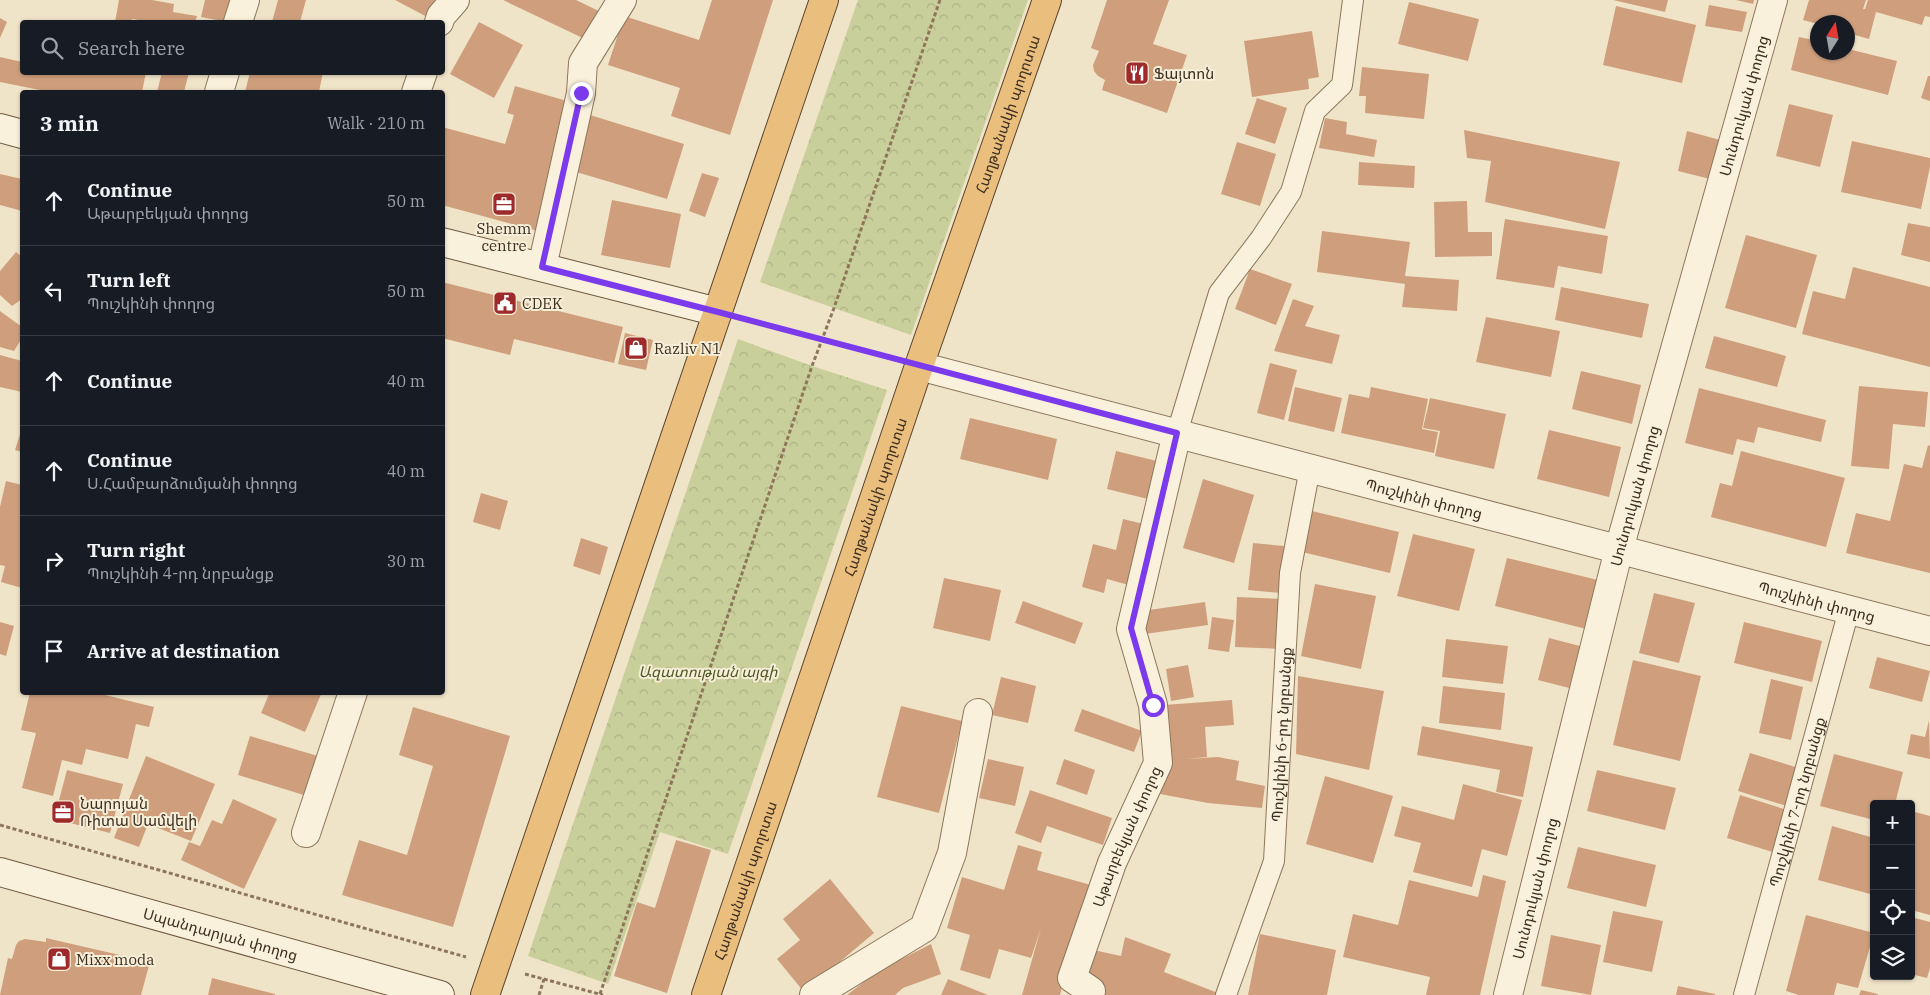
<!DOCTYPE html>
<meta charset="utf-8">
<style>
:root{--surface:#171b24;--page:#20242c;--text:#f1f3f6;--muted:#9ea1a6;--line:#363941}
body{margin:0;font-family:"IBM Plex Serif","Noto Sans Armenian",serif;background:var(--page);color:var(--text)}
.controls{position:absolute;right:15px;bottom:15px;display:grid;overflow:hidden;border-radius:5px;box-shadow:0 1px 4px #0004}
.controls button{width:45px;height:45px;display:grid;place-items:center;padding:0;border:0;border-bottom:1px solid var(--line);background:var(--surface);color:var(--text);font:25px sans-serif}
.compass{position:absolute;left:1810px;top:15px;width:45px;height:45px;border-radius:50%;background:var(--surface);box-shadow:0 1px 4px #0004;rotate:11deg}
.stop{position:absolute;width:15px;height:15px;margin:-11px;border:4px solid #7c3aed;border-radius:50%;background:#fff}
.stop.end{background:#7c3aed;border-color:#fff;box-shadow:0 1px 5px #0008}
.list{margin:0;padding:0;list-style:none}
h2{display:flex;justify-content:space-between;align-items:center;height:65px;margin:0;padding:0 20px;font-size:21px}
h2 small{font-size:16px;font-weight:400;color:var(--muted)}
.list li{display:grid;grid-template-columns:32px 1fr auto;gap:15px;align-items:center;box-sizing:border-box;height:90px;padding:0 20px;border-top:1px solid var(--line)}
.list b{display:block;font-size:19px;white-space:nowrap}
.list p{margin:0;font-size:16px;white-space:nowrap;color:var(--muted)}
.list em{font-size:16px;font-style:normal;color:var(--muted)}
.icon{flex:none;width:28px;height:28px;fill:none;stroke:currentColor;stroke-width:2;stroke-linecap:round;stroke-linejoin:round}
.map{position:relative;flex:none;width:1930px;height:995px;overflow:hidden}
.search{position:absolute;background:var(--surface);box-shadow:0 1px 4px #0004;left:20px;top:20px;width:425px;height:55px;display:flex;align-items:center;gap:12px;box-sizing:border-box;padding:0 18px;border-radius:5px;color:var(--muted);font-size:19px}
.panel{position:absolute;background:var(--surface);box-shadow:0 1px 4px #0004;left:20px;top:90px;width:425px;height:605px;border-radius:5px}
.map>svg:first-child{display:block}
.forest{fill:url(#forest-crowns)}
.building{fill:#cf9f7d}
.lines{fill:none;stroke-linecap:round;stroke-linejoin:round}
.service-casing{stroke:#8d765c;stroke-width:22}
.minor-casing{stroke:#8d765c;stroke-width:30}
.secondary-casing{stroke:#6f573f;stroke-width:30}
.trunk-casing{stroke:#5b4430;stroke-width:30}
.path{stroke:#8d765c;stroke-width:3;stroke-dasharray:4 2.5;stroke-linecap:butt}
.service{stroke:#faf1dc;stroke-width:20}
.minor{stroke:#faf1dc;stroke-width:28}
.secondary{stroke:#faf1dc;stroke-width:28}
.trunk{stroke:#eabe7c;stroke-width:28}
.route{stroke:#7c3aed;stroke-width:6}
.labels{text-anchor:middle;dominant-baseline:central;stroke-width:4;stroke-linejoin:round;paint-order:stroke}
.poi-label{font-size:15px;fill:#3d2e20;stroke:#f7eed8;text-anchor:start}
.street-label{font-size:15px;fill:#3d2e20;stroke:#f7eed8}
.park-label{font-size:15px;font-style:italic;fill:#4d5a26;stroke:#f7eed8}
</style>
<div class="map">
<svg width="1930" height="995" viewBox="0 0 1930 995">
<defs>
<pattern id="forest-crowns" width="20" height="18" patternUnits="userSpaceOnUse" patternTransform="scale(1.25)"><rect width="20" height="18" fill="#c9cf9b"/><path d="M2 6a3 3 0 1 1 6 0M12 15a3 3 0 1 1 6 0" fill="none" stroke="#aeb285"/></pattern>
</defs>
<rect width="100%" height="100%" fill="#f0e4c8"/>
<!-- forest -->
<g class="forest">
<path d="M858 0H1028L911 335 760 282Z"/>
<path d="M738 339 812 366 887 390 728 854 660 832 608 984 528 956Z"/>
</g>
<!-- building -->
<g class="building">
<path d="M119 0H152L174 4 173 12 197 16 195 22H152L132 19 131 22H115Z"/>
<path d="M205 0H233L227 22 201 17Z"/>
<path d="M278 0H306L300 22H272Z"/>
<path d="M395 0H439L429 18Z"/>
<path d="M503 0H576L603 13 589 41Z"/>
<path d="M712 0H773L730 135 671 116 680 88 608 65 624 16 699 40Z"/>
<path d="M1107 0H1169L1153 44 1187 55 1167 113 1102 90 1105 80 1098 76 1094 71 1093 65 1099 51 1091 48Z"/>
<path d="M1613 0H1668L1665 12Z"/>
<path d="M1736 0H1754L1753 4Z"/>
<path d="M1809 0H1866L1863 9H1865L1868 0H1930V17L1925 16 1922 25 1876 12 1869 39 1848 33V22H1818V24L1803 20Z"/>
<path d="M1409 2 1479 19 1468 61 1398 44Z"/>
<path d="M1709 5 1747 12 1742 32 1705 26Z"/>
<path d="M1616 6 1696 25 1682 83 1603 65Z"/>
<path d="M0 18 7 22 0 38Z"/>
<path d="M479 22 523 45 494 98 450 74Z"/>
<path d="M1312 31 1319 77 1308 79 1309 89 1252 97 1244 41Z"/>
<path d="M1799 37 1818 41V52H1848V49L1897 61 1888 95 1791 70Z"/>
<path d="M0 57 22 62V72H146L142 92H50L0 82Z"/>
<path d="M1362 67 1429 74 1424 119 1365 113 1366 96H1359Z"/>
<path d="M162 72H189L184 92H157Z"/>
<path d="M250 72H323L319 92H245Z"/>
<path d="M1928 76H1930V101L1921 98Z"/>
<path d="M515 86 574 103 538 231 442 205V127L505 144 514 115 507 113Z"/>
<path d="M1257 98 1287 108 1275 144 1245 134Z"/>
<path d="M1789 104 1833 115 1820 167 1776 156Z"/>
<path d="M590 115 684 144 667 199 573 171Z"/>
<path d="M1325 118 1347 122 1346 134 1377 140 1374 157 1319 148Z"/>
<path d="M1464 130 1620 162 1605 229 1485 202 1491 161 1467 158Z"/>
<path d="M1687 131 1724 141 1714 180 1678 171Z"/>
<path d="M1852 141 1930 158V167L1921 209 1841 192Z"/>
<path d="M1237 142 1276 154 1260 206 1221 194Z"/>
<path d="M1359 162 1415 166 1414 188 1358 185Z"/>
<path d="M702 173 719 178 705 217 689 211Z"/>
<path d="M0 174 22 179V211L0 205Z"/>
<path d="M612 200 681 214 670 268 601 255Z"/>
<path d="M1467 201 1468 232H1492V256L1435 257 1434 202Z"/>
<path d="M1505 219 1608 236 1602 274 1558 266 1554 288 1496 279Z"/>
<path d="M1908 223 1930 227V262L1901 255Z"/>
<path d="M1322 231 1410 242 1405 276 1459 280 1457 311 1402 307 1405 284 1317 272Z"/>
<path d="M1746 235 1817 255 1796 328 1725 308Z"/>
<path d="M16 252 22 257V293L21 294 22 299 12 306 0 295V271Z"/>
<path d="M1853 267 1930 287V367L1802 334 1813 291 1845 299Z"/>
<path d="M1250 269 1292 284 1276 325 1235 309Z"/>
<path d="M442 282 623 327 614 363 514 339 510 355 442 338Z"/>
<path d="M1561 287 1649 304 1642 338 1555 320Z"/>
<path d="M1293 299 1314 306 1305 326 1340 335 1332 364 1274 351Z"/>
<path d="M0 311 22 327V338L14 351 0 347Z"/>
<path d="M1486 317 1560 331 1551 377 1476 362Z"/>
<path d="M625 333 653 340 646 370 618 364Z"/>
<path d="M1714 336 1786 356 1777 387 1705 368Z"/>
<path d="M0 355 22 361V392L0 387Z"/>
<path d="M1270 363 1297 370 1284 420 1257 413Z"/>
<path d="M1581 371 1641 385 1632 424 1572 409Z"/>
<path d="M1859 386 1928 392 1925 427 1893 424 1889 469 1851 466Z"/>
<path d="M1295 387 1342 398 1334 432 1288 421Z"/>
<path d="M1371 387 1428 399 1422 429 1438 432 1434 453 1341 433 1349 394 1369 398Z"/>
<path d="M1699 388 1826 420 1821 442 1758 427 1754 443 1737 439 1733 455 1685 443Z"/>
<path d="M1430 398 1506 414 1494 469 1435 456 1440 431 1423 428Z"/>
<path d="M970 418 1057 439 1048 480 960 459Z"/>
<path d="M22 428V452L15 450Z"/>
<path d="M1549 430 1621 447 1609 497 1537 479Z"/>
<path d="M1928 445 1930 446V573L1846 553 1856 513 1890 521 1904 464 1922 468Z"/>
<path d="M1116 451 1165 463 1156 501 1107 489Z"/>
<path d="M1741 451 1845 478 1826 547 1711 517 1720 483 1732 486Z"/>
<path d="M1203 479 1254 495 1234 563 1183 548Z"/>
<path d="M6 481 22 485V588L1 582 5 566 0 565V507Z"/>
<path d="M481 493 508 501 500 530 473 522Z"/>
<path d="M1312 511 1399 532 1390 573 1302 552Z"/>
<path d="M1123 519 1148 525 1132 586 1107 579 1104 593 1082 587 1093 544 1116 550Z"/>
<path d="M1413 534 1475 549 1459 611 1397 596Z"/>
<path d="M581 538 608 547 600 575 573 566Z"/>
<path d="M1253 543 1284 546 1280 593 1248 590Z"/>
<path d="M1507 558 1602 581 1590 630 1495 606Z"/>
<path d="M944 578 1001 590 990 641 933 628Z"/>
<path d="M1315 584 1376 596 1361 669 1301 656Z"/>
<path d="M1654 593 1695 603 1679 663 1639 653Z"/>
<path d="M1237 597 1283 599 1281 649 1235 647Z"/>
<path d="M1023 601 1083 623 1075 644 1015 623Z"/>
<path d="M1205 602 1208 625 1145 634 1142 611Z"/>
<path d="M1212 617 1234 620 1229 652 1208 649Z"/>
<path d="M0 622 14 626 6 656 0 654Z"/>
<path d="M1744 622 1822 641 1812 682 1734 663Z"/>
<path d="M1549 638 1580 646 1569 688 1538 680Z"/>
<path d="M1446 639 1508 646 1503 684 1442 677Z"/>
<path d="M1877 657 1930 671 1922 702 1869 688Z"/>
<path d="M1633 660 1701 676 1680 761 1613 745Z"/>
<path d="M1188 665 1194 697 1171 701 1166 669Z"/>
<path d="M1298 676 1384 691 1369 770 1296 754Z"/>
<path d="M1001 677 1036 686 1028 723 992 715Z"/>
<path d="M1771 679 1803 687 1791 740 1759 733Z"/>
<path d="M1443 686 1505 693 1501 730 1439 723Z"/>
<path d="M30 692H93L154 707 149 727 136 724 128 759 86 749 82 765 62 760 53 796 22 788 36 733 21 730Z"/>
<path d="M270 692H322L305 732 261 713Z"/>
<path d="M1232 700 1234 725 1205 727 1207 757 1186 759 1218 757 1239 761 1236 780 1265 786 1262 808 1208 803 1160 794 1168 759 1164 705Z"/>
<path d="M901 706 962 721 939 813 877 797Z"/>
<path d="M413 707 510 736 453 927 342 895 359 840 407 855 433 766 399 755Z"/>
<path d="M1082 709 1142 731 1134 752 1074 731Z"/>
<path d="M1929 720 1930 759 1907 754 1911 734 1925 737Z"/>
<path d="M1422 726 1533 747 1523 797 1496 792 1500 770 1417 755Z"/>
<path d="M250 736 318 756 307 796 238 775Z"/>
<path d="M1750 753 1802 769 1790 807 1738 791Z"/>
<path d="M1834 754 1903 772 1895 804H1874V820L1820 806Z"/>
<path d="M146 756 215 784 191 841 148 824 139 847 114 838Z"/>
<path d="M988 759 1024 767 1015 806 979 798Z"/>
<path d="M1064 759 1095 770 1087 795 1056 784Z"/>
<path d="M67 770 123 784 110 833 54 819Z"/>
<path d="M1597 770 1676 788 1665 830 1587 811Z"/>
<path d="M1325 776 1393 796 1373 863 1306 844Z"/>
<path d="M1463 784 1522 800 1507 856 1482 849 1472 887 1413 872 1421 843 1394 836 1402 806 1454 820Z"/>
<path d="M1030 790 1112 818 1103 845 1047 826 1041 843 1015 833Z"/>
<path d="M1740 795 1790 811 1776 853 1727 838Z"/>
<path d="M233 799 277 819 244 889 181 860 189 842 200 846 212 820 222 824Z"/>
<path d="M1915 812 1930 816V915L1911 910V828Z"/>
<path d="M1832 826 1874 838V895L1818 880Z"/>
<path d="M676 840 711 850 667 993 614 976 637 902 655 908Z"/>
<path d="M1018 845 1042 852 1037 870 1091 885 1060 995H1022L1041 928 1031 958 999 949 990 979 960 970 970 935 947 928 962 877 1004 890Z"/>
<path d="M1578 847 1656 865 1646 907 1567 888Z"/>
<path d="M1483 875 1506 881 1480 995H1426L1430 977 1343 957 1353 914 1398 925 1409 880 1478 897Z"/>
<path d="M830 879 874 933 804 992 777 959 800 940 783 919Z"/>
<path d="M1613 911 1663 921 1652 972 1603 962Z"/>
<path d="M1806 915 1874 933 1858 988 1837 983 1834 995H1799L1786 991Z"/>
<path d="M1911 917 1930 922V968L1927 978 1911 974Z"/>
<path d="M1260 934 1336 950 1327 995H1248Z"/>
<path d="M1551 935 1601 945 1591 995 1541 986Z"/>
<path d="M1125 937 1171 954 1164 972 1218 993 1217 995H1100L1083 979 1089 949 1121 956Z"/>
<path d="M46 938 150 962 141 995H0L8 958 12 959 16 945 19 941 25 939 46 942Z"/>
<path d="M931 944 941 974 903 988 895 995H847L878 971Z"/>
<path d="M212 978 275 994V995H208Z"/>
<path d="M948 979 988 995H941Z"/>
<path d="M1678 986 1715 994V995H1676Z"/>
<path d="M1861 990 1878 994V995H1859Z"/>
</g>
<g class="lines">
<!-- service casing -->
<g class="service-casing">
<g id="service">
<path d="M1177 433 1219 293 1261 238 1291 192 1315 111 1342 85 1353 0"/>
<path id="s1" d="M1226 995 1274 861 1290 573 1310 468"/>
<path id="s2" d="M1744 995 1849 610"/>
</g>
</g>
<!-- minor casing -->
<g class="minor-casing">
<g id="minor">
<path d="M238 22 245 0"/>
<path d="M439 22 441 16 455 0"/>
<path d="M219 92 225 72"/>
<path d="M416 92 423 72"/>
<path d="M542 267 581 93 583 63 622 0"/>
<path id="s3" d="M919 366 1930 631"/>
<path d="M306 833 353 692"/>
<path d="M814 995 924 928 952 853 978 713"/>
<path id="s4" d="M1090 995 1091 991 1072 978 1112 863 1158 763 1153 705 1131 629 1177 433"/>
<path id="s5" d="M1508 995 1619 549 1773 0"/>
</g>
</g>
<!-- secondary casing -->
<g class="secondary-casing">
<g id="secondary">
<path d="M0 128 22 134"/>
<path d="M442 242 718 312"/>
<path id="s6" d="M0 872 440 995"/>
</g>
</g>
<!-- trunk casing -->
<g class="trunk-casing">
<g id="trunk">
<path d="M485 995 824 0"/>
<path id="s7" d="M706 995 919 366 1047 0"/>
</g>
</g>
<!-- path -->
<g class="path">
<path d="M748 319 889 358"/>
<path d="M0 825 466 957"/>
<path d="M525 974 603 995"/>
<path d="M600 994 812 366 834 308 940 0"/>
<path d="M539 995 544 979"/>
</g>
<!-- service -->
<use href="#service" class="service"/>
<!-- minor -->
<use href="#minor" class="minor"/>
<!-- secondary -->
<use href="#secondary" class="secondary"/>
<!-- trunk -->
<use href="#trunk" class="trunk"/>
</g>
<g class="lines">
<!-- route -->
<path class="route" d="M581 93 542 267 718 312 1177 433 1131 628 1153 705"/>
</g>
<!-- icons -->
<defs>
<g id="restaurant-square" transform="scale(1.25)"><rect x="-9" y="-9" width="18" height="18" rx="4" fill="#9e2a2b" stroke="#f7eed8"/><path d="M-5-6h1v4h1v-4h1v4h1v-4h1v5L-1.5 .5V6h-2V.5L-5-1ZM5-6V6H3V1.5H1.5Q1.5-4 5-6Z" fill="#fff"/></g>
<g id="office-square" transform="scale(1.25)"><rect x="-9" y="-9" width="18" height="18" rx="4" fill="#9e2a2b" stroke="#f7eed8"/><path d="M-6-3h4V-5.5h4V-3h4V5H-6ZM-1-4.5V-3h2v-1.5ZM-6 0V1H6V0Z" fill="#fff"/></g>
<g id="civic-square" transform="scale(1.25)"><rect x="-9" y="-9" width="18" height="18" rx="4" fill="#9e2a2b" stroke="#f7eed8"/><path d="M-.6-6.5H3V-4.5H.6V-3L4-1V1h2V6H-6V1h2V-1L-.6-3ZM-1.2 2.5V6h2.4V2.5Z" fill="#fff"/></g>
<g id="shop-square" transform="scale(1.25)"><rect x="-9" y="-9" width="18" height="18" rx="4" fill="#9e2a2b" stroke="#f7eed8"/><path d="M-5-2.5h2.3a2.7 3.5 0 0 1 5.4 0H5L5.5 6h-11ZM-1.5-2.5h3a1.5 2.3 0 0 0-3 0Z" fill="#fff"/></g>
</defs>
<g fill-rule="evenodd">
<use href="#restaurant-square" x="1137" y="73"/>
<use href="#office-square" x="504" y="204"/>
<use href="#civic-square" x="505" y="303"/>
<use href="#shop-square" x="636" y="348"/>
<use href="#office-square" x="63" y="812"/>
<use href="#shop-square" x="59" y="959"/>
</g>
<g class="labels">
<!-- poi labels -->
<g class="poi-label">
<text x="1154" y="73">Ֆայտոն</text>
<text x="504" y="228" text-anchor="middle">Shemm<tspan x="504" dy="17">centre</tspan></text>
<text x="522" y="303">CDEK</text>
<text x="654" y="348">Razliv N1</text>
<text x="80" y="803">Նարոյան<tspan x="80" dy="17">Ռիտա Սամվելի</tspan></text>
<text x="76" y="959">Mixx moda</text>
</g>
<!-- street labels -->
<g class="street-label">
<text stroke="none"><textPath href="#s5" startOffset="920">Սունդուկյան փողոց</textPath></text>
<text stroke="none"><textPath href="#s7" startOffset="931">Հաղթանակի պողոտա</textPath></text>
<text stroke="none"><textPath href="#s5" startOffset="515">Սունդուկյան փողոց</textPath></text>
<text stroke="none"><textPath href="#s7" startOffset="526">Հաղթանակի պողոտա</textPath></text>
<text stroke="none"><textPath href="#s3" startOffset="522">Պուշկինի փողոց</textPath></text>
<text stroke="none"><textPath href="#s3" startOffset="928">Պուշկինի փողոց</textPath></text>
<text stroke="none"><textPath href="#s1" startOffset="269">Պուշկինի 6-րդ նրբանցք</textPath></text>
<text stroke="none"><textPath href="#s2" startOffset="200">Պուշկինի 7-րդ նրբանցք</textPath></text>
<text stroke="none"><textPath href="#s4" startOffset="179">Աթարբեկյան փողոց</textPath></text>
<text stroke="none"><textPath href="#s7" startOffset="121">Հաղթանակի պողոտա</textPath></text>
<text stroke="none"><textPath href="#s5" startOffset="110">Սունդուկյան փողոց</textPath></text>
<text stroke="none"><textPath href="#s6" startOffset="229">Սպանդարյան փողոց</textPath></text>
</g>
<!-- park labels -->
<g class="park-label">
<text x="708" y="671">Ազատության այգի</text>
</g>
</g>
</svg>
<div class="controls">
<button>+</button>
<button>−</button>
<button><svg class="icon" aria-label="locate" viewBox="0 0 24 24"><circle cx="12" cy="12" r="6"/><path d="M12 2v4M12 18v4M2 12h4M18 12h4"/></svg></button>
<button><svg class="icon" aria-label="layers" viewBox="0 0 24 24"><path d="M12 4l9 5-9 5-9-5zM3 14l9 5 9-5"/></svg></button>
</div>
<svg class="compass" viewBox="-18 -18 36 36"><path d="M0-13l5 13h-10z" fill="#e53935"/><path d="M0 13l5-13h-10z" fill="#9ea1a6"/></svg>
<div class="stop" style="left:1153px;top:705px"></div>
<div class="stop end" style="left:581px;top:93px"></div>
<div class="search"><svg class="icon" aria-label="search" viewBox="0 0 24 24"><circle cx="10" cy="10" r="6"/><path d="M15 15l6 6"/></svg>Search here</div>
<section class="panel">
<h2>3 min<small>Walk · 210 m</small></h2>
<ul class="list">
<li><svg class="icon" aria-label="ahead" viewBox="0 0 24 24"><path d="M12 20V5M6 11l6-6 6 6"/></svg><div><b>Continue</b><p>Աթարբեկյան փողոց</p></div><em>50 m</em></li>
<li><svg class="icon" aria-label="left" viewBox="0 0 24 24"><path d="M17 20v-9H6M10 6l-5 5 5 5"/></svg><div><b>Turn left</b><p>Պուշկինի փողոց</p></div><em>50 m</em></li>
<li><svg class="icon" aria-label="ahead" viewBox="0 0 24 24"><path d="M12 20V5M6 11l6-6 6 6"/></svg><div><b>Continue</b></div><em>40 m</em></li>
<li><svg class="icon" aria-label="ahead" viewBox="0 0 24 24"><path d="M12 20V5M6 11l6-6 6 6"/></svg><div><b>Continue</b><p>Ս.Համբարձումյանի փողոց</p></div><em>40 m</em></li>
<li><svg class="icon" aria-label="right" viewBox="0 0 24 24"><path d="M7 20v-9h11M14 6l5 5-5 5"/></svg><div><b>Turn right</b><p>Պուշկինի 4-րդ նրբանցք</p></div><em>30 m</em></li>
<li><svg class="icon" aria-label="arrive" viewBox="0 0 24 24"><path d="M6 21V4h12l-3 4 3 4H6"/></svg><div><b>Arrive at destination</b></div></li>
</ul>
</section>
</div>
